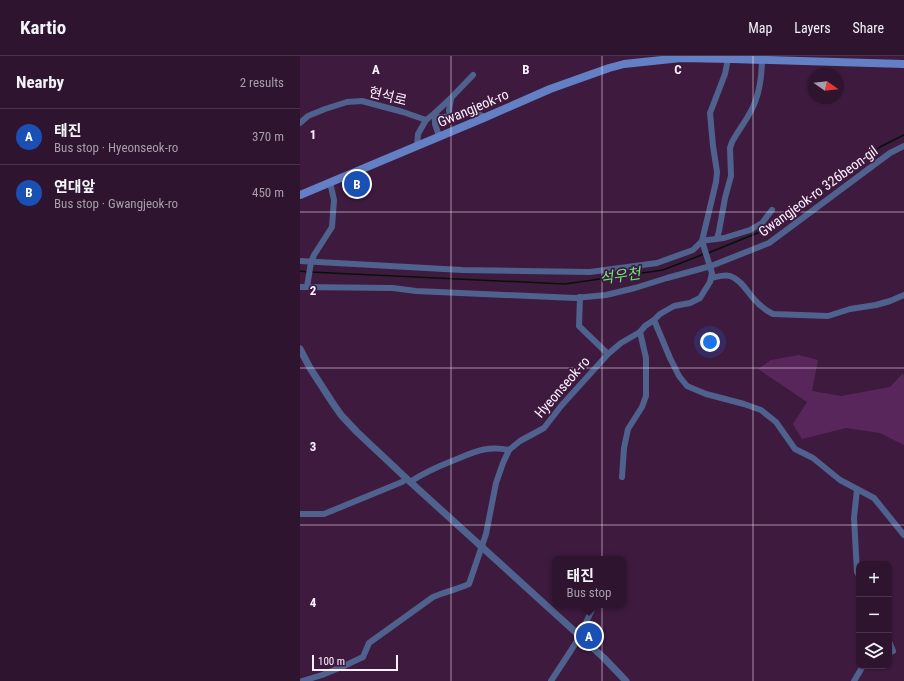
<!DOCTYPE html>
<meta charset="utf-8">
<style>
:root{--surface:#2e142f;--page:#3a213b;--text:#f1f3f6;--muted:#a79eaa;--line:#49334b;--accent:#d93025}
body{margin:0;font-family:"Roboto Condensed","Noto Sans KR",sans-serif;background:var(--page);color:var(--text)}
.controls{position:absolute;right:12px;bottom:12px;display:grid;overflow:hidden;border-radius:8px;box-shadow:0 1px 3px #0004}
.controls button{width:36px;height:36px;display:grid;place-items:center;padding:0;border:0;border-bottom:1px solid var(--line);background:var(--surface);color:var(--text);font:20px sans-serif}
.compass{position:absolute;left:508px;top:12px;width:36px;height:36px;border-radius:50%;background:var(--surface);box-shadow:0 1px 3px #0004;rotate:104deg}
.scale{position:absolute;left:12px;bottom:10px;width:86px;box-sizing:border-box;padding-left:4px;border:2px solid #fef0fe;border-top:0;font-size:11px;line-height:14px;white-space:nowrap;color:#fef0fe;-webkit-text-stroke:3px #3e1a3f;paint-order:stroke}
.you{position:absolute;left:410px;top:286px;width:14px;height:14px;margin:-10px;border:3px solid #fff;border-radius:50%;background:#1a73e8;box-shadow:0 0 0 6px #1a73e833}
.badge{display:grid;place-items:center;width:26px;height:26px;border-radius:50%;background:var(--accent);color:#fff;font-size:13px;font-weight:700}
.pin{position:absolute;translate:-50% -50%;border:2px solid #fff;box-shadow:0 1px 4px #0006}
.popup{position:absolute;left:252px;top:500px;width:74px;height:52px;box-sizing:border-box;display:grid;place-content:center;border-radius:8px;background:var(--surface);filter:drop-shadow(0 1px 3px #0005);font-size:13px;white-space:nowrap;color:var(--muted)}
.popup b{font-size:15px;color:var(--text)}
.popup::after{content:'';position:absolute;left:50%;top:100%;margin-left:-8px;border:8px solid transparent;border-top-color:var(--surface)}
.list{margin:0;padding:0;list-style:none}
h2{display:flex;justify-content:space-between;align-items:center;height:52px;margin:0;padding:0 16px;font-size:17px}
h2 small{font-size:13px;font-weight:400;color:var(--muted)}
.list li{display:grid;grid-template-columns:26px 1fr auto;gap:12px;align-items:center;box-sizing:border-box;height:56px;padding:0 16px;border-top:1px solid var(--line)}
.list b{display:block;font-size:15px;white-space:nowrap}
.list p{margin:0;font-size:13px;white-space:nowrap;color:var(--muted)}
.list em{font-size:13px;font-style:normal;color:var(--muted)}
.icon{flex:none;width:22px;height:22px;fill:none;stroke:currentColor;stroke-width:2;stroke-linecap:round;stroke-linejoin:round}
.map{position:relative;flex:none;width:604px;height:625px;overflow:hidden}
header{display:flex;align-items:center;gap:24px;box-sizing:border-box;height:56px;padding:0 20px;background:var(--surface);border-bottom:1px solid var(--line)}
header strong{font-size:19px}
nav{display:flex;gap:22px;margin-inline-start:auto;font-size:14px}
main{display:flex}
aside{flex:1;background:var(--surface)}
.map>svg:first-child{display:block}
.green{fill:#59265b}
.lines{fill:none;stroke-linecap:round;stroke-linejoin:round}
.stream{stroke:#051306;stroke-width:1.5}
.minor{stroke:#4f628d;stroke-width:6}
.tertiary{stroke:#4f628d;stroke-width:7}
.secondary{stroke:#6380c5;stroke-width:8}
.grid{fill:none;stroke:#fef0fe;stroke-width:1;stroke-opacity:0.55}
.labels{text-anchor:middle;dominant-baseline:central;stroke-width:3.5;stroke-linejoin:round;paint-order:stroke}
.street-label{font-size:14px;fill:#fef0fe;stroke:#3e1a3f}
.water-label{font-size:15px;font-style:italic;fill:#67e876;stroke:#3e1a3f}
.grid-label{font-size:13px;text-anchor:middle;font-weight:bold;fill:#fef0fe;stroke:#3e1a3f;stroke-width:3.5;stroke-linejoin:round;paint-order:stroke}
</style>
<header>
<strong>Kartio</strong>
<nav><a>Map</a><a>Layers</a><a>Share</a></nav>
</header>
<main>
<aside>
<h2>Nearby<small>2 results</small></h2>
<ul class="list">
<li><span class="badge" style="background:#1a4fb4">A</span><div><b>태진</b><p>Bus stop · Hyeonseok-ro</p></div><em>370 m</em></li>
<li><span class="badge" style="background:#1a4fb4">B</span><div><b>연대앞</b><p>Bus stop · Gwangjeok-ro</p></div><em>450 m</em></li>
</ul>
</aside>
<div class="map">
<svg width="604" height="625" viewBox="0 0 604 625">
<rect width="100%" height="100%" fill="#3e1a3f"/>
<!-- green -->
<path class="green" d="M499 299 518 304 512 335 541 340 590 331 603 317 604 320V389L580 377 546 372 502 383 493 368 507 346 458 313 471 304Z"/>
<g class="lines">
<!-- stream -->
<g class="stream">
<path d="M408 197 470 172 580 91 604 79"/>
<path d="M0 215 7 216"/>
<path d="M10 216 265 228 363 214 404 198"/>
</g>
<!-- minor -->
<g class="minor">
<path d="M135 61H150L171 56 186 61"/>
<path d="M150 61 149 54 151 43"/>
<path d="M0 67 8 60 25 53 47 46 62 45 103 56 126 64"/>
<path d="M139 80 135 68V57L151 42 173 19"/>
<path d="M117 89 118 78 126 64 135 57"/>
<path d="M417 182 419 175 425 142 431 120 430 92 432 86C438 75 446 65 452 53 460 37 462 19 462 1"/>
<path d="M0 205 162 214 290 216 357 207 393 194 402 185 408 184 424 182 450 174 462 167 472 154"/>
<path d="M411 222C417 221 424 218 430 220 440 223 447 235 453 242 459 249 465 254 473 258L528 260 550 253 576 249 590 245 604 239"/>
<path d="M0 231 93 232 116 235 275 242 306 239 335 232 367 222 411 210 469 187 590 97 604 90"/>
<path d="M7 231 11 206 14 199 32 171 34 144 30 126"/>
<path d="M280 241 279 270 308 298"/>
<path d="M354 264 370 302 379 320 387 330 406 338 444 348 461 354 476 366 495 393 513 402 540 424 574 442 604 479"/>
<path d="M322 421 324 392 328 373 342 351 346 340V302L340 276 345 270 354 264 360 258 374 250 390 247 400 242 410 226 412 217 402 185 416 126 417 116 413 90 410 57 425 18 428 3"/>
<path d="M110 426C123 417 137 411 152 405 172 397 186 389 209 394"/>
<path d="M557 433 554 462 557 516 559 520"/>
<path d="M0 458H24L102 426 107 423"/>
<path d="M589 585 593 595 589 597"/>
<path d="M2 625 22 619 44 610 63 601 69 587 133 541C145 536 158 533 169 528L186 478 196 427 203 407 209 394 220 385 244 372 261 350 308 298 321 287 340 276"/>
<path d="M251 625 270 596 280 580 294 549"/>
<path d="M554 625 563 610"/>
</g>
<!-- tertiary -->
<path class="tertiary" d="M0 293 10 312 32 346 41 359 57 376 107 423 304 602 326 625"/>
<!-- secondary -->
<path class="secondary" d="M0 139 186 61 250 33 309 12 324 8 381 2 432 3 604 8"/>
</g>
<!-- grid -->
<path class="grid" d="M151 0V625M302 0V625M453 0V625M0 156H604M0 312H604M0 469H604"/>
<g class="labels">
<!-- street labels -->
<g class="street-label">
<text transform="translate(88 40) rotate(14)">현석로</text>
<text transform="translate(173 52) rotate(-23)">Gwangjeok-ro</text>
<text transform="translate(518 135) rotate(-36)">Gwangjeok-ro 326beon-gil</text>
<text transform="translate(262 331) rotate(-49)">Hyeonseok-ro</text>
</g>
<!-- water labels -->
<g class="water-label">
<text transform="translate(320 220) rotate(-8)">석우천</text>
</g>
</g>
<g class="grid-label">
<text x="76" y="18">A</text>
<text x="226" y="18">B</text>
<text x="378" y="18">C</text>
<text x="13" y="83">1</text>
<text x="13" y="239">2</text>
<text x="13" y="395">3</text>
<text x="13" y="551">4</text>
</g>
</svg>
<div class="controls">
<button>+</button>
<button>−</button>
<button><svg class="icon" aria-label="layers" viewBox="0 0 24 24"><path d="M12 4l9 5-9 5-9-5zM3 14l9 5 9-5"/></svg></button>
</div>
<svg class="compass" viewBox="-18 -18 36 36"><path d="M0-13l5 13h-10z" fill="#e53935"/><path d="M0 13l5-13h-10z" fill="#a79eaa"/></svg>
<div class="scale">100 m</div>
<div class="you"></div>
<div class="pin badge" style="left:289px;top:580px;background:#1a4fb4">A</div>
<div class="popup"><b>태진</b>Bus stop</div>
<div class="pin badge" style="left:57px;top:128px;background:#1a4fb4">B</div>
</div>
</main>
